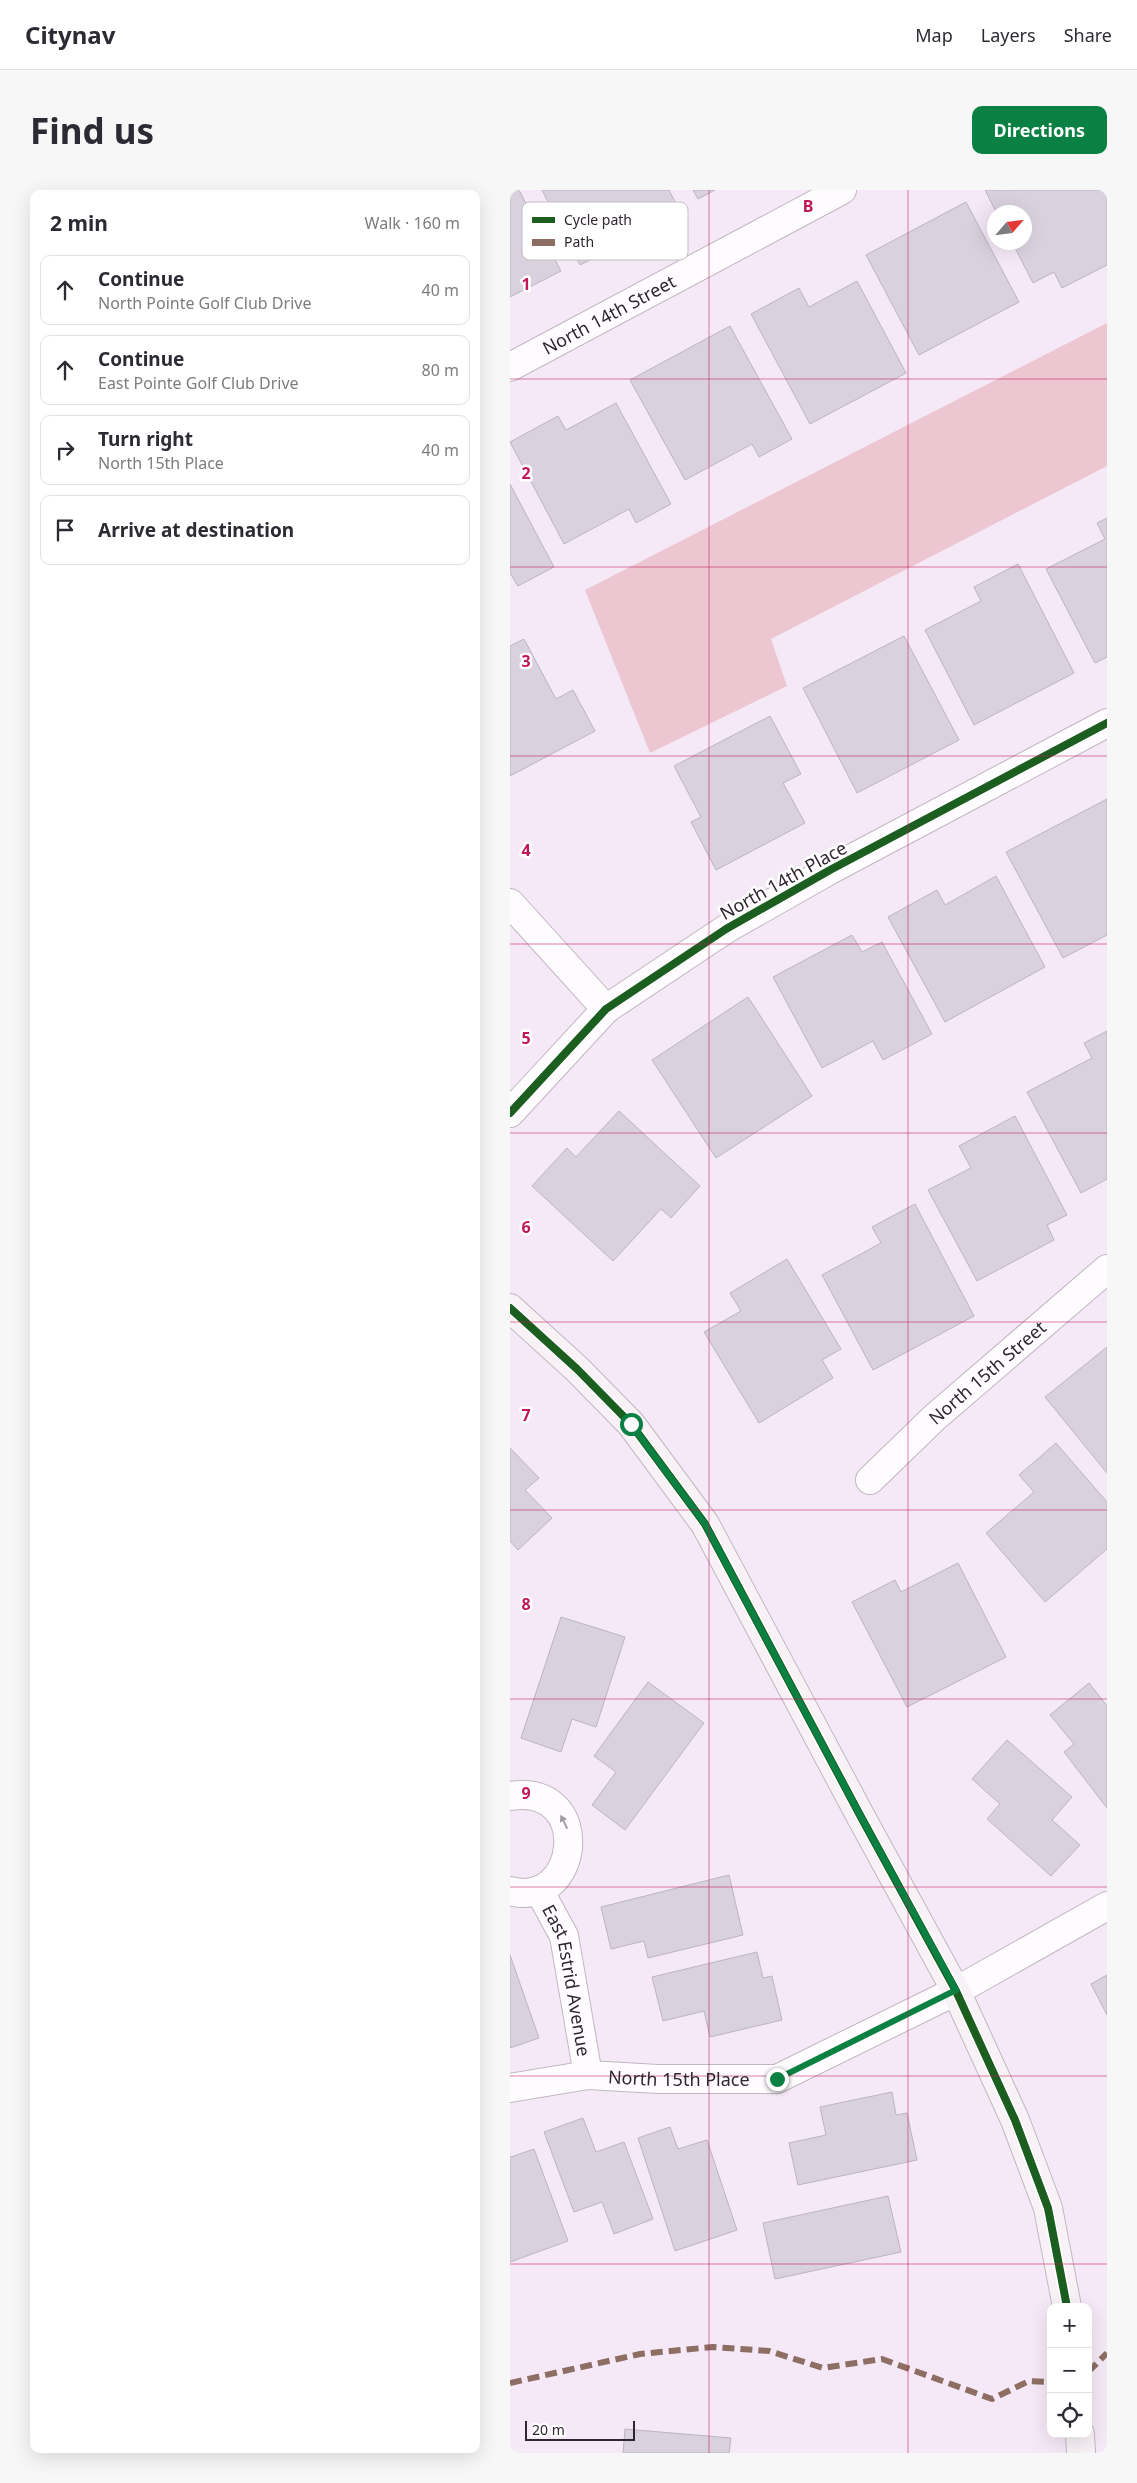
<!DOCTYPE html>
<meta charset="utf-8">
<style>
:root{--surface:#fff;--page:#f7f7f7;--text:#2b2b33;--muted:#7c7c81;--line:#e1e1e2;--accent:#0b8043}
body{margin:0;font-family:"Noto Sans",sans-serif;background:var(--page);color:var(--text)}
.controls{position:absolute;right:15px;bottom:15px;display:grid;overflow:hidden;border-radius:10px;box-shadow:0 5px 20px #0002}
.controls button{width:45px;height:45px;display:grid;place-items:center;padding:0;border:0;border-bottom:1px solid var(--line);background:var(--surface);color:var(--text);font:25px sans-serif}
.compass{position:absolute;left:477px;top:15px;width:45px;height:45px;border-radius:50%;background:var(--surface);box-shadow:0 5px 20px #0002;rotate:62deg}
.scale{position:absolute;left:15px;bottom:12px;width:110px;box-sizing:border-box;padding-left:5px;border:2px solid #2f262f;border-top:0;font-size:14px;line-height:18px;white-space:nowrap;color:#2f262f;-webkit-text-stroke:4px #fff;paint-order:stroke}
.stop{position:absolute;width:15px;height:15px;margin:-11px;border:4px solid #0b8043;border-radius:50%;background:#fff}
.stop.end{background:#0b8043;border-color:#fff;box-shadow:0 1px 5px #0008}
.list{margin:0;padding:0;list-style:none}
h2{display:flex;justify-content:space-between;align-items:center;height:65px;margin:0;padding:0 20px;font-size:21px}
h2 small{font-size:16px;font-weight:400;color:var(--muted)}
.list li{display:grid;grid-template-columns:32px 1fr auto;gap:15px;align-items:center;box-sizing:border-box;height:70px;margin:0 10px 10px;padding:0 10px;border:1px solid var(--line);border-radius:10px}
.list b{display:block;font-size:19px;white-space:nowrap}
.list p{margin:0;font-size:16px;white-space:nowrap;color:var(--muted)}
.list em{font-size:16px;font-style:normal;color:var(--muted)}
.icon{flex:none;width:28px;height:28px;fill:none;stroke:currentColor;stroke-width:2;stroke-linecap:round;stroke-linejoin:round}
.map{position:relative;flex:none;width:597px;height:2263px;overflow:hidden;border-radius:10px}
header{display:flex;align-items:center;gap:30px;box-sizing:border-box;height:70px;padding:0 25px;background:var(--surface);border-bottom:1px solid var(--line)}
header strong{font-size:24px}
nav{display:flex;gap:28px;margin-inline-start:auto;font-size:18px}
.intro{display:flex;align-items:center;justify-content:space-between;box-sizing:border-box;height:120px;padding:0 30px}
h1{margin:0;font-size:35px}
.button{padding:12px 22px;border-radius:10px;background:var(--accent);color:#fff;font-size:18px;font-weight:700}
main{display:flex;gap:30px;padding:0 30px}
aside{flex:1;background:var(--surface);border-radius:10px;box-shadow:0 5px 20px #0002}
.map>svg:first-child{display:block}
.green{fill:#ecc6d0}
.building{fill:#d9d1de;stroke:#bcb4c0}
.lines{fill:none;stroke-linecap:round;stroke-linejoin:round}
.street-casing{stroke:#c1b6c1;stroke-width:30}
.secondary-casing{stroke:#c1b6c1;stroke-width:30}
.street{stroke:#fefcfe;stroke-width:28}
.secondary{stroke:#f8f2f6;stroke-width:28}
.quiet{stroke:#8d6e63;stroke-width:6;stroke-dasharray:12 6;stroke-linecap:butt}
.cycleway-casing{stroke:#fff;stroke-width:11}
.cycleway{stroke:#1b5e20;stroke-width:8}
.oneway{fill:#a19ca1}
.route{stroke:#0b8043;stroke-width:6}
.grid{fill:none;stroke:#c2185b;stroke-width:1;stroke-opacity:0.55}
.labels{text-anchor:middle;dominant-baseline:central;stroke-width:5;stroke-linejoin:round;paint-order:stroke}
.street-label{font-size:18px;fill:#2f262f;stroke:#fff}
.key{fill:#fff;stroke:#c1bec1;stroke-width:1}
.key-label{font-size:14px;fill:#2f262f}
.grid-label{font-size:16px;text-anchor:middle;font-weight:bold;fill:#c2185b;stroke:#fff;stroke-width:5;stroke-linejoin:round;paint-order:stroke}
</style>
<header>
<strong>Citynav</strong>
<nav><a>Map</a><a>Layers</a><a>Share</a></nav>
</header>
<div class="intro"><h1>Find us</h1><a class="button">Directions</a></div>
<main>
<aside>
<h2>2 min<small>Walk · 160 m</small></h2>
<ul class="list">
<li><svg class="icon" aria-label="ahead" viewBox="0 0 24 24"><path d="M12 20V5M6 11l6-6 6 6"/></svg><div><b>Continue</b><p>North Pointe Golf Club Drive</p></div><em>40 m</em></li>
<li><svg class="icon" aria-label="ahead" viewBox="0 0 24 24"><path d="M12 20V5M6 11l6-6 6 6"/></svg><div><b>Continue</b><p>East Pointe Golf Club Drive</p></div><em>80 m</em></li>
<li><svg class="icon" aria-label="right" viewBox="0 0 24 24"><path d="M7 20v-9h11M14 6l5 5-5 5"/></svg><div><b>Turn right</b><p>North 15th Place</p></div><em>40 m</em></li>
<li><svg class="icon" aria-label="arrive" viewBox="0 0 24 24"><path d="M6 21V4h12l-3 4 3 4H6"/></svg><div><b>Arrive at destination</b></div></li>
</ul>
</aside>
<div class="map">
<svg width="597" height="2263" viewBox="0 0 597 2263">
<rect width="100%" height="100%" fill="#f6e9f7"/>
<!-- green -->
<path class="green" d="M597 133V276L261 449 277 496 140 563 75 400Z"/>
<!-- building -->
<g class="building">
<path d="M0 0H9L51 81 0 107Z"/>
<path d="M32 0H159L171 24 70 75Z"/>
<path d="M183 0H205L188 9Z"/>
<path d="M475 0H597V75L552 98 544 82 523 93 502 52H514V22H486Z"/>
<path d="M456 12 509 112 409 165 356 65Z"/>
<path d="M347 91 396 183 300 234 241 124 289 98 299 117Z"/>
<path d="M220 136 282 249 249 267 242 254 175 290 120 190Z"/>
<path d="M106 213 161 314 126 333 119 319 54 354 0 252 48 226 56 240Z"/>
<path d="M0 294 44 377 8 396 0 383Z"/>
<path d="M597 328V467L585 473 536 379 595 349 587 333Z"/>
<path d="M508 374 564 483 464 535 415 440 471 411 464 397Z"/>
<path d="M394 446 449 550 347 603 293 498Z"/>
<path d="M14 449 46 509 63 500 85 541 0 586V456Z"/>
<path d="M260 526 291 584 273 593 295 633 206 680 181 632 191 627 164 576Z"/>
<path d="M597 609V745L553 768 496 662Z"/>
<path d="M486 686 535 777 435 832 378 727 427 700 435 715Z"/>
<path d="M342 745 352 762 372 752 422 844 373 870 363 851 312 878 263 787Z"/>
<path d="M238 807 302 906 206 968 142 870Z"/>
<path d="M597 841V989L571 1003 517 902 582 868 574 853Z"/>
<path d="M109 921 190 996 161 1028 151 1019 103 1071 22 996 57 958 66 967Z"/>
<path d="M505 926 557 1025 537 1035 544 1050 467 1091 418 1000 461 978 449 956Z"/>
<path d="M405 1014 464 1126 363 1180 312 1085 371 1053 362 1037Z"/>
<path d="M277 1069 331 1159 312 1170 323 1188 249 1233 194 1142 231 1121 220 1103Z"/>
<path d="M597 1157V1283L535 1207Z"/>
<path d="M546 1253 597 1312V1359L535 1412 476 1343 524 1302 509 1285Z"/>
<path d="M0 1258 29 1288 15 1300 42 1328 8 1360 0 1351Z"/>
<path d="M448 1373 496 1467 397 1517 342 1412 385 1390 391 1402Z"/>
<path d="M51 1427 115 1447 86 1537 62 1529 51 1562 11 1548Z"/>
<path d="M138 1492 194 1533 115 1640 82 1615 106 1582 84 1566Z"/>
<path d="M579 1493 597 1516V1618L554 1562 564 1554 540 1525Z"/>
<path d="M497 1550 562 1607 542 1630 570 1655 541 1686 477 1629 490 1614 462 1589Z"/>
<path d="M219 1685 233 1745 138 1768 134 1751 101 1759 91 1717Z"/>
<path d="M247 1762 253 1788 262 1786 272 1830 200 1847 194 1821 153 1831 142 1787Z"/>
<path d="M0 1765 29 1848 0 1858Z"/>
<path d="M597 1785V1825L581 1794Z"/>
<path d="M382 1902 386 1925 397 1923 407 1970 288 1995 279 1953 316 1945 310 1917Z"/>
<path d="M73 1928 86 1962 114 1952 143 2029 104 2044 92 2012 64 2022 34 1942Z"/>
<path d="M160 1937 168 1959 197 1950 227 2040 165 2061 128 1948Z"/>
<path d="M24 1959 58 2051 0 2072V1966L1 1967Z"/>
<path d="M378 2006 391 2062 265 2089 253 2033Z"/>
<path d="M115 2239 221 2248 219 2263H113Z"/>
</g>
<g class="lines">
<!-- street casing -->
<g class="street-casing">
<g id="street">
<path id="s1" d="M0 177 332 0"/>
<path d="M0 713 96 819"/>
<path d="M0 923 96 819 216 739 320 680 597 533"/>
<path id="s2" d="M360 1290 424 1228 597 1079"/>
<path d="M0 1606C85 1593 70 1720 0 1701"/>
<path id="s3" d="M29 1700 54 1746 78 1885"/>
<path id="s4" d="M0 1898 78 1885 148 1889H267L446 1801 597 1716"/>
</g>
</g>
<!-- secondary casing -->
<g class="secondary-casing">
<g id="secondary">
<path d="M0 1118 67 1179 121 1234 195 1334 351 1627 446 1801 505 1930 538 2018 557 2117"/>
<path d="M570 2244 571 2263"/>
</g>
</g>
<!-- street -->
<use href="#street" class="street"/>
<!-- secondary -->
<use href="#secondary" class="secondary"/>
<!-- quiet -->
<g class="quiet">
<path d="M578 2182 597 2163"/>
<path d="M0 2193 130 2164 203 2157 259 2161 313 2178 372 2169 482 2209 519 2191 541 2192"/>
</g>
<!-- cycleway casing -->
<g class="cycleway-casing">
<g id="cycleway">
<path d="M0 923 96 819 216 739 320 680 597 533"/>
<path d="M0 1118 67 1179 121 1234 195 1334 351 1627 446 1801 505 1930 538 2018 557 2117"/>
</g>
</g>
<!-- cycleway -->
<use href="#cycleway" class="cycleway"/>
</g>
<!-- one-way arrows -->
<defs><path id="oneway-solid" d="M-6-.8H1V-3.2L6.5 0L1 3.2V.8H-6Z" transform="scale(1.25)"/></defs>
<use class="oneway" href="#oneway-solid" transform="translate(54 1632) rotate(-116)"/>
<g class="lines">
<!-- route -->
<path class="route" d="M121 1234 195 1334 351 1627 446 1800 267 1889"/>
</g>
<!-- grid -->
<path class="grid" d="M199 0V2263M398 0V2263M0 189H597M0 377H597M0 566H597M0 754H597M0 943H597M0 1132H597M0 1320H597M0 1509H597M0 1697H597M0 1886H597M0 2074H597"/>
<g class="labels">
<!-- street labels -->
<g class="street-label">
<text stroke="none"><textPath href="#s1" startOffset="112">North 14th Street</textPath></text>
<text transform="translate(273 690) rotate(-29)">North 14th Place</text>
<text stroke="none"><textPath href="#s2" startOffset="159">North 15th Street</textPath></text>
<text stroke="none"><textPath href="#s3" startOffset="96">East Estrid Avenue</textPath></text>
<text stroke="none"><textPath href="#s4" startOffset="170">North 15th Place</textPath></text>
</g>
</g>
<!-- legend -->
<rect x="12" y="12" width="166" height="58" rx="8" class="key"/>
<rect x="22" y="27" width="23" height="6" fill="#1b5e20"/>
<rect x="22" y="49" width="23" height="7" fill="#8d6e63"/>
<g class="key-label">
<text x="54" y="35">Cycle path</text>
<text x="54" y="57">Path</text>
</g>
<g class="grid-label">
<text x="298" y="22">B</text>
<text x="16" y="100">1</text>
<text x="16" y="289">2</text>
<text x="16" y="477">3</text>
<text x="16" y="666">4</text>
<text x="16" y="854">5</text>
<text x="16" y="1043">6</text>
<text x="16" y="1231">7</text>
<text x="16" y="1420">8</text>
<text x="16" y="1609">9</text>
</g>
</svg>
<div class="controls">
<button>+</button>
<button>−</button>
<button><svg class="icon" aria-label="locate" viewBox="0 0 24 24"><circle cx="12" cy="12" r="6"/><path d="M12 2v4M12 18v4M2 12h4M18 12h4"/></svg></button>
</div>
<svg class="compass" viewBox="-18 -18 36 36"><path d="M0-13l5 13h-10z" fill="#e53935"/><path d="M0 13l5-13h-10z" fill="#7c7c81"/></svg>
<div class="scale">20 m</div>
<div class="stop" style="left:121px;top:1234px"></div>
<div class="stop end" style="left:267px;top:1889px"></div>
</div>
</main>
